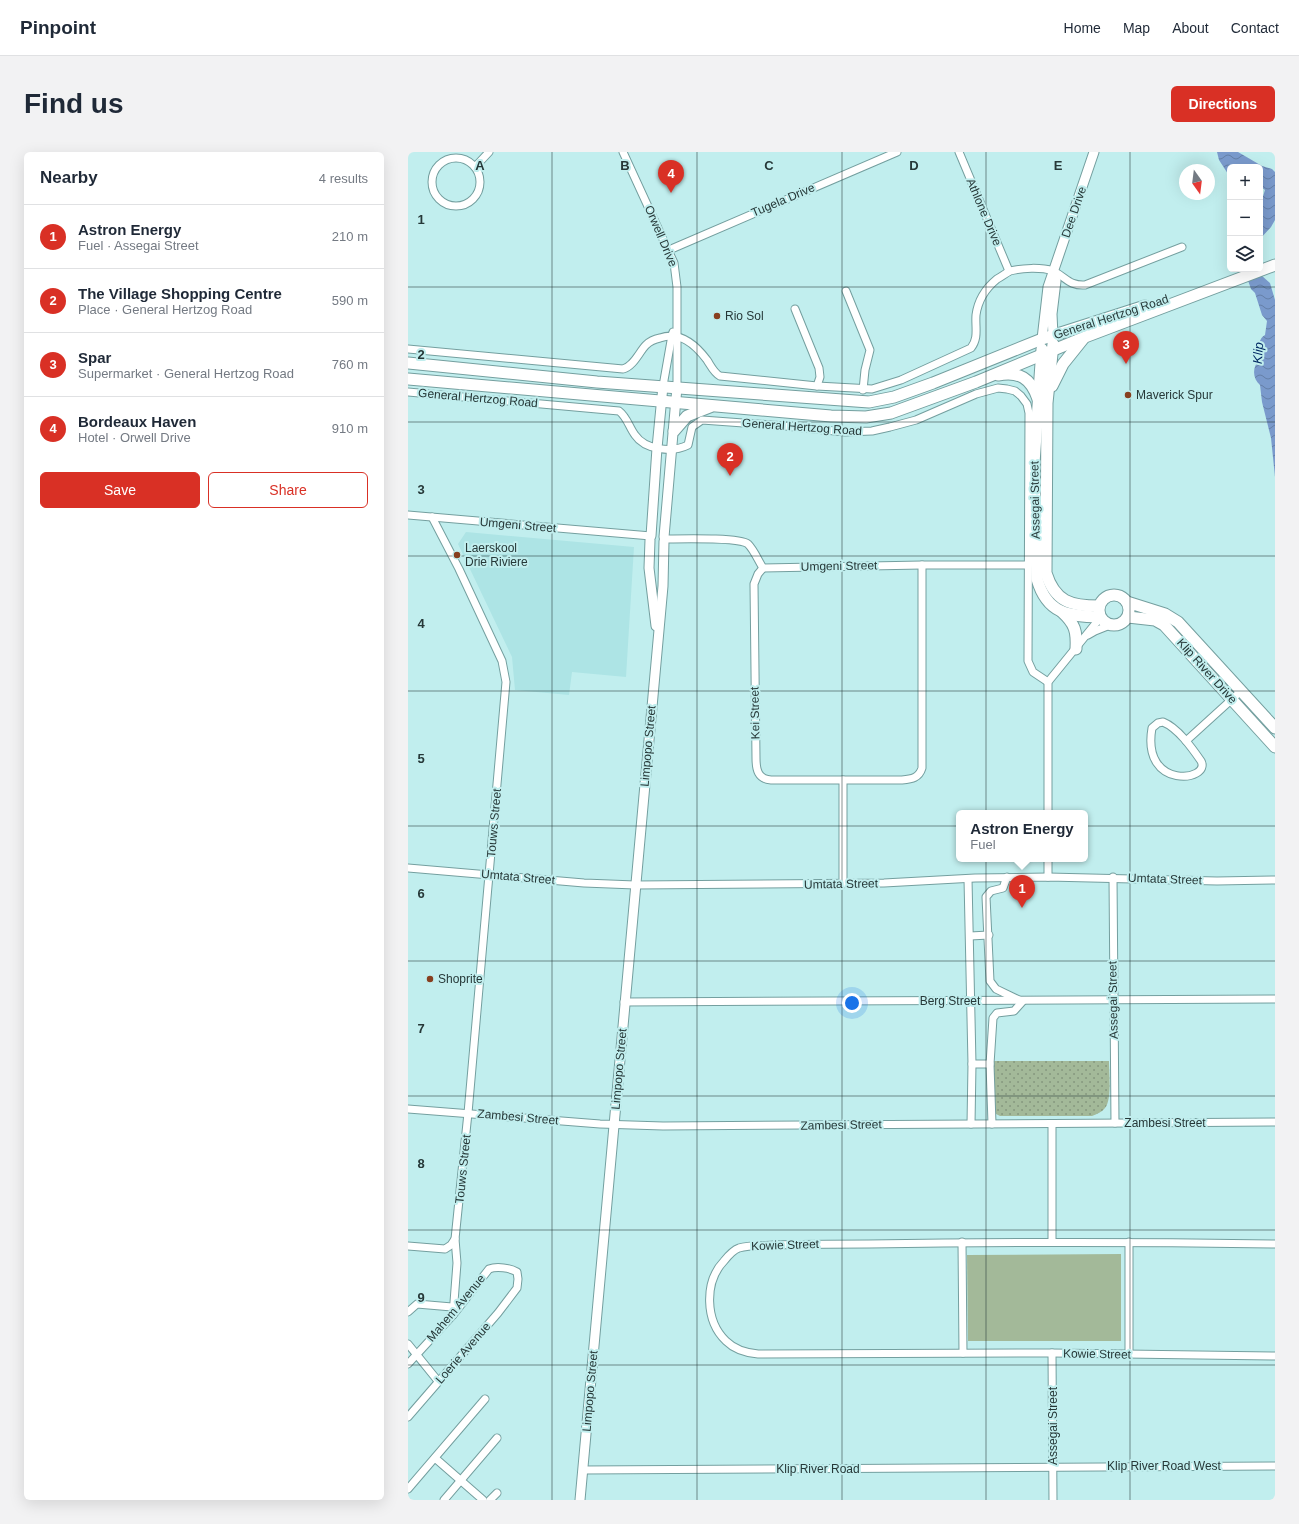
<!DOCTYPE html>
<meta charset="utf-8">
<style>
:root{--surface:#fff;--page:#f2f2f3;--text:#1f2937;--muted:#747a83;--line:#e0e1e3;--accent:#d93025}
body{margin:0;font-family:Helvetica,sans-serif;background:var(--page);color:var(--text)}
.controls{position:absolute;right:12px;top:12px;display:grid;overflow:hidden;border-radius:6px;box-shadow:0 4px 16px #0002}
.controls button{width:36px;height:36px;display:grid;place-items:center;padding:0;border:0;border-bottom:1px solid var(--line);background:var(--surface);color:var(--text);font:20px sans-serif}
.compass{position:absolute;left:771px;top:12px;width:36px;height:36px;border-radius:50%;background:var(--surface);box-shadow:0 4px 16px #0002;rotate:166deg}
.you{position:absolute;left:444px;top:851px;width:14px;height:14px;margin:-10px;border:3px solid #fff;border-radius:50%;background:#1a73e8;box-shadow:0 0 0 6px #1a73e833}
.badge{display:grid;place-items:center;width:26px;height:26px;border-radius:50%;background:var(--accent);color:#fff;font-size:13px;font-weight:700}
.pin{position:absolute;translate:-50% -33px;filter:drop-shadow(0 1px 2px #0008)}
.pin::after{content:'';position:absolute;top:21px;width:14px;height:12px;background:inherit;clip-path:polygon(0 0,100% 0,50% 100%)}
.popup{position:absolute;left:548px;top:658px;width:132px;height:52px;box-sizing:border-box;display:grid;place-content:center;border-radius:6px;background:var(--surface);filter:drop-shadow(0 1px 3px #0005);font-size:13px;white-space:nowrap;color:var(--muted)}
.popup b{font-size:15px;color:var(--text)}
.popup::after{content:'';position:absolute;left:50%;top:100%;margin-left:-8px;border:8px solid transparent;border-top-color:var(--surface)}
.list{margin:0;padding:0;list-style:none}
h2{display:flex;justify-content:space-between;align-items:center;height:52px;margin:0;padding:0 16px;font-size:17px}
h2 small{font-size:13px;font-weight:400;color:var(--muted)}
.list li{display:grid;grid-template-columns:26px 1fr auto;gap:12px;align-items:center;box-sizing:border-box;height:64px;padding:0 16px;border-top:1px solid var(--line)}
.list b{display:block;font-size:15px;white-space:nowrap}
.list p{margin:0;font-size:13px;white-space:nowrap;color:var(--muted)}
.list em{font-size:13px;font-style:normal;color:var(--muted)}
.actions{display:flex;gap:8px;padding:12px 16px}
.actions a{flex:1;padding:9px 0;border:1px solid var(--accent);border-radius:6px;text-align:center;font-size:14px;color:var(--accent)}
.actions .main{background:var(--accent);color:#fff}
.icon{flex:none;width:22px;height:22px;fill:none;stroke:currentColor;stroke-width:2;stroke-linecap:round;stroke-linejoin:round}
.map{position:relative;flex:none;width:867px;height:1348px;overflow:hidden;border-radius:6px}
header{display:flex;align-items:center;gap:24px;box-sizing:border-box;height:56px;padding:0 20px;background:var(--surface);border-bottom:1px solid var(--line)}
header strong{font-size:19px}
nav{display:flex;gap:22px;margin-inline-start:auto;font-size:14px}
.intro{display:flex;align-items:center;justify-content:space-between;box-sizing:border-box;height:96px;padding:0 24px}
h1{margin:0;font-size:28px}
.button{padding:10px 18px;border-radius:6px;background:var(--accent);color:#fff;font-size:14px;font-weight:700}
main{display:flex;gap:24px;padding:0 24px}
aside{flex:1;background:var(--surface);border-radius:6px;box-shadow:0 4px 16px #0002}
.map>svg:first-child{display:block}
.built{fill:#ade4e5}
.grass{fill:url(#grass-dots)}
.park{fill:#a3b999}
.water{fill:url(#water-waves)}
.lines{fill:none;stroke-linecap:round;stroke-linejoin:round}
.minor-casing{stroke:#749f9f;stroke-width:9}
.tertiary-casing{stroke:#749f9f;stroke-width:11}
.primary-casing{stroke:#749f9f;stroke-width:13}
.minor{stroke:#fff;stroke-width:7}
.tertiary{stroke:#fff;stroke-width:9}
.primary{stroke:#fff;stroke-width:11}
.grid{fill:none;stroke:#263838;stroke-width:1;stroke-opacity:0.55}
.poi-dot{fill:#873f1f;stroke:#c1eeee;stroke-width:1.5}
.labels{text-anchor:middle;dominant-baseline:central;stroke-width:4;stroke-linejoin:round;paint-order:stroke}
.street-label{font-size:12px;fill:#263838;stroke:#c1eeee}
.poi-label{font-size:12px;fill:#263838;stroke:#c1eeee;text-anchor:start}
.water-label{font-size:13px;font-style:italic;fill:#002862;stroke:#c1eeee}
.grid-label{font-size:13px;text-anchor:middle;font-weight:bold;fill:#263838;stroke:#c1eeee;stroke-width:4;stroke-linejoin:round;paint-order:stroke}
</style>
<header>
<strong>Pinpoint</strong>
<nav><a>Home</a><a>Map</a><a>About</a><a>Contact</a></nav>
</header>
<div class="intro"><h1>Find us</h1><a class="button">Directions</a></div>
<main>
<aside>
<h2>Nearby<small>4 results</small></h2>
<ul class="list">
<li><span class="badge">1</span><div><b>Astron Energy</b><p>Fuel · Assegai Street</p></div><em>210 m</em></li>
<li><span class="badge">2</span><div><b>The Village Shopping Centre</b><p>Place · General Hertzog Road</p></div><em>590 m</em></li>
<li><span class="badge">3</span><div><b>Spar</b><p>Supermarket · General Hertzog Road</p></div><em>760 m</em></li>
<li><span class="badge">4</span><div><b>Bordeaux Haven</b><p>Hotel · Orwell Drive</p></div><em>910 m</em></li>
</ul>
<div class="actions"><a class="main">Save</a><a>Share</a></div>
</aside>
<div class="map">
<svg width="867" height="1348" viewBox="0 0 867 1348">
<defs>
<pattern id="grass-dots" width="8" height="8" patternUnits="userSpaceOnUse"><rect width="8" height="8" fill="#a3b999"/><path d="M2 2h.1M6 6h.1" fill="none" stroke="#85977e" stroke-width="1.8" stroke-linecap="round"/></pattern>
<pattern id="water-waves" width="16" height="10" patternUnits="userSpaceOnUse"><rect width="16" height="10" fill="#7a9acc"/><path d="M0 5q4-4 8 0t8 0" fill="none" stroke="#647fa7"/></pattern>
</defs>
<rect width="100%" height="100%" fill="#c1eeee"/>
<!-- built -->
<path class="built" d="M58 380 226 395 218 525 164 520 161 543 107 538 104 505 50 392Z"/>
<!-- grass -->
<path class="grass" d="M586 909H701C701 920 704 948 697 956 694 960 689 962 684 964H592L588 962 586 957Z"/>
<!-- park -->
<path class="park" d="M713 1102V1189H560L559 1103Z"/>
<!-- water -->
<g class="water">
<path d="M809 0H830L854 14 864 17 867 20V68L863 75 852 87V54L857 38 852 34V15H822V25L811 8Z"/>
<path d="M836 117H850L854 124 862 131 867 148V325L863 286 854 250 852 233C845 227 844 217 850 209L854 208C852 200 848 188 857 183L859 169 854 163 847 141 843 137Z"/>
</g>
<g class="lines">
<!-- minor casing -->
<g class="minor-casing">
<g id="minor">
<path d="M215 0 266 111 269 135V235"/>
<path d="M551 0 601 119"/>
<circle cx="48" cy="30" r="24"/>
<path d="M67 15 81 0"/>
<path d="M261 98 489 0"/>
<path d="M438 139 462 198 457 218 455 238"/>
<path d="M387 157 411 216 412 225 409 234"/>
<path d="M0 197 215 217C226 214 231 200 238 193 242 189 247 187 252 186 272 179 287 192 299 208 303 214 306 221 312 224L409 234 464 237 493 228 563 196C571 186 567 175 568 163 570 148 578 136 589 127 593 125 598 121 602 119 614 116 633 115 645 119 658 125 661 134 677 133L774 95"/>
<path d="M255 234 264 183 265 180"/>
<path d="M0 240 211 259C219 265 221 275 227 283 237 298 264 301 280 293L284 275 294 268 377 274 437 280 464 279 482 275 508 268 568 242 590 236 599 237 607 239 613 244 619 252 621 261 620 509 625 520 640 530"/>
<path d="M0 363 243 384"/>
<path d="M24 365 51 417 94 509 98 530 60 961 47 1087 49 1111 45 1163"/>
<path d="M256 387C271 387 331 385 340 392 346 398 350 408 355 416L514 413H620"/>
<path d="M355 416 350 422 346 432 348 606C348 618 350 627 363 628H494C504 627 511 626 514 616V413"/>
<path d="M680 483 687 479 702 473"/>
<path d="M755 570C770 576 784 596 793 609 804 629 733 639 744 576L750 571Z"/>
<path d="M778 589 833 539"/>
<path d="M435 628V732"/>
<path d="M640 661V530L692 466"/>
<path d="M640 707V725"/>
<path d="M0 716 176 731 227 733 476 731 567 726 640 725 809 729 867 728"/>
<path d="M599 725 595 736 583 739 578 745 582 829 588 837 611 848"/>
<path d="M705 725 707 971"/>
<path d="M560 727 564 912 563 972"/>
<path d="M562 784 581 783"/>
<path d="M216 850 867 847"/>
<path d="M564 912H582"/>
<path d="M0 957 192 972 255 974 867 970"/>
<path d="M584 972 582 912 585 866 589 861 606 859 615 849"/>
<path d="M644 972V1089"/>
<path d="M554 1090 555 1201"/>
<path d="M721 1090V1202"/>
<path d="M867 1092C732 1090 596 1090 461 1092 429 1092 397 1092 365 1093 355 1094 342 1093 331 1096 325 1098 320 1104 316 1109 296 1130 297 1169 318 1189 326 1197 339 1201 350 1202L644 1201 867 1204"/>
<path d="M0 1094 37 1097 43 1093 47 1087"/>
<path d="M0 1160 9 1152 44 1155"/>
<path d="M0 1192 30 1229"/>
<path d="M644 1201 645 1348"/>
<path d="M0 1212 45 1163 81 1117C89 1114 102 1116 109 1120L110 1127 109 1136 90 1161 0 1265"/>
<path d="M27 1306 75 1348"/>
<path d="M175 1318 867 1314"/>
<path d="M0 1337 77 1247"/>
<path d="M36 1348 89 1286"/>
<path d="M82 1348 89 1341"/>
</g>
</g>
<!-- tertiary casing -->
<g class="tertiary-casing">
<g id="tertiary">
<path d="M645 184 644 162 648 129 646 123"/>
<path d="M634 187 640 135 686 0"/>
<path d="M243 384 249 296 255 234"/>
<path d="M256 385 269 235"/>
<path d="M242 388 241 416 248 474"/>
<path d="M172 1348 255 434 256 389"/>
</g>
</g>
<!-- primary casing -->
<g class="primary-casing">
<g id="primary">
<path d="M645 192 639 251 638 421C647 450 663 454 691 454"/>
<path d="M634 197 626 311 629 427C639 462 660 464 692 465"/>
<path d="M0 211 189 230 461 250 486 245 525 231 634 187 737 154"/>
<path d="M590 223C611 219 623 226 630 247"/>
<path d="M0 227 423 264 458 265 483 261 568 230 677 185 867 113"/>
<path d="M644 234 655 212 675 187"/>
<path d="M266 279 279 264 302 255"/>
<circle cx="706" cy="458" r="15"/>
<path d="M719 450 757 462 770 470 867 576"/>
<path d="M654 460C667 472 669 479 668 497"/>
<path d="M720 465 747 468 756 473 867 595"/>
</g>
</g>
<!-- minor -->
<use href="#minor" class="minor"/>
<!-- tertiary -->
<use href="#tertiary" class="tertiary"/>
<!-- primary -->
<use href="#primary" class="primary"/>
</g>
<!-- grid -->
<path class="grid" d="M144 0V1348M289 0V1348M434 0V1348M578 0V1348M722 0V1348M0 135H867M0 270H867M0 404H867M0 539H867M0 674H867M0 809H867M0 944H867M0 1078H867M0 1213H867"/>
<!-- markers -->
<g class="poi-dot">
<circle cx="309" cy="164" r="4"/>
<circle cx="720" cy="243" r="4"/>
<circle cx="49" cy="403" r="4"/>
<circle cx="22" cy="827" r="4"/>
</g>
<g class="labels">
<!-- street labels -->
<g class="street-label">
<text transform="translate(375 48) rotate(-23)">Tugela Drive</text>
<text transform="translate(576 60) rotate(67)">Athlone Drive</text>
<text transform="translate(666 60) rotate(-71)">Dee Drive</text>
<text transform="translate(253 84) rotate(67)">Orwell Drive</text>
<text transform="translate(703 165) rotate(-18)">General Hertzog Road</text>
<text transform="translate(70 246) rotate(5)">General Hertzog Road</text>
<text transform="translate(394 275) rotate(4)">General Hertzog Road</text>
<text transform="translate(627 348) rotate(-91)">Assegai Street</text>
<text transform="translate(110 373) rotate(5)">Umgeni Street</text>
<text transform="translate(431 414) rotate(-1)">Umgeni Street</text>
<text transform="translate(799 519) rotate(48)">Klip River Drive</text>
<text transform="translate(347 561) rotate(-91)">Kei Street</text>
<text transform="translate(240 594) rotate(-85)">Limpopo Street</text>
<text transform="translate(86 671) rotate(-85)">Touws Street</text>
<text transform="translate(110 725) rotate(5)">Umtata Street</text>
<text transform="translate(757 727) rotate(2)">Umtata Street</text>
<text transform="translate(433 732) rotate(-1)">Umtata Street</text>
<text transform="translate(705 848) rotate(-91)">Assegai Street</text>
<text x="542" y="849">Berg Street</text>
<text transform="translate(211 917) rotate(-85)">Limpopo Street</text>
<text transform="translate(110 965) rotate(5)">Zambesi Street</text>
<text x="757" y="971">Zambesi Street</text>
<text transform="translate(433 973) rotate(-1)">Zambesi Street</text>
<text transform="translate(55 1017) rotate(-84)">Touws Street</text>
<text transform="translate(377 1093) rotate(-2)">Kowie Street</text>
<text transform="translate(48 1156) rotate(-50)">Mahem Avenue</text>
<text transform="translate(55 1201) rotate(-49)">Loerie Avenue</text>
<text transform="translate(689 1202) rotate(1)">Kowie Street</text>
<text transform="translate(182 1239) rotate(-85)">Limpopo Street</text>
<text transform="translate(645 1274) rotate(-90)">Assegai Street</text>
<text x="756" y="1314">Klip River Road West</text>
<text x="410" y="1317">Klip River Road</text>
</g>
<!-- poi labels -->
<g class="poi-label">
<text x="317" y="164">Rio Sol</text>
<text x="728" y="243">Maverick Spur</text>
<text x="57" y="396">Laerskool<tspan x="57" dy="14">Drie Riviere</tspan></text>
<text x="30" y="827">Shoprite</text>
</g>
<!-- water labels -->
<g class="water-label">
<text transform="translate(850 201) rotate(-86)">Klip</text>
</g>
</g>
<g class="grid-label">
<text x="72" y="18">A</text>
<text x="217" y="18">B</text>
<text x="361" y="18">C</text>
<text x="506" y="18">D</text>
<text x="650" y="18">E</text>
<text x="13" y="72">1</text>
<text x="13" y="207">2</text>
<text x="13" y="342">3</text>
<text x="13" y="476">4</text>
<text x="13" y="611">5</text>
<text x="13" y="746">6</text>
<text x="13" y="881">7</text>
<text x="13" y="1016">8</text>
<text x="13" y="1150">9</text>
</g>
</svg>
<div class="controls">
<button>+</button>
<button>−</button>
<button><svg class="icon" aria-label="layers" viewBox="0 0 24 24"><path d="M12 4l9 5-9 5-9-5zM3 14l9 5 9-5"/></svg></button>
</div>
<svg class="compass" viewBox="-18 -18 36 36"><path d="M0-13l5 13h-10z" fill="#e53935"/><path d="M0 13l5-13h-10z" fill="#747a83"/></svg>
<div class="you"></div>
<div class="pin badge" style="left:614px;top:756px">1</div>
<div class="popup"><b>Astron Energy</b>Fuel</div>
<div class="pin badge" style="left:322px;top:324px">2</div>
<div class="pin badge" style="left:718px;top:212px">3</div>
<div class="pin badge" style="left:263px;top:41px">4</div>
</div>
</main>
